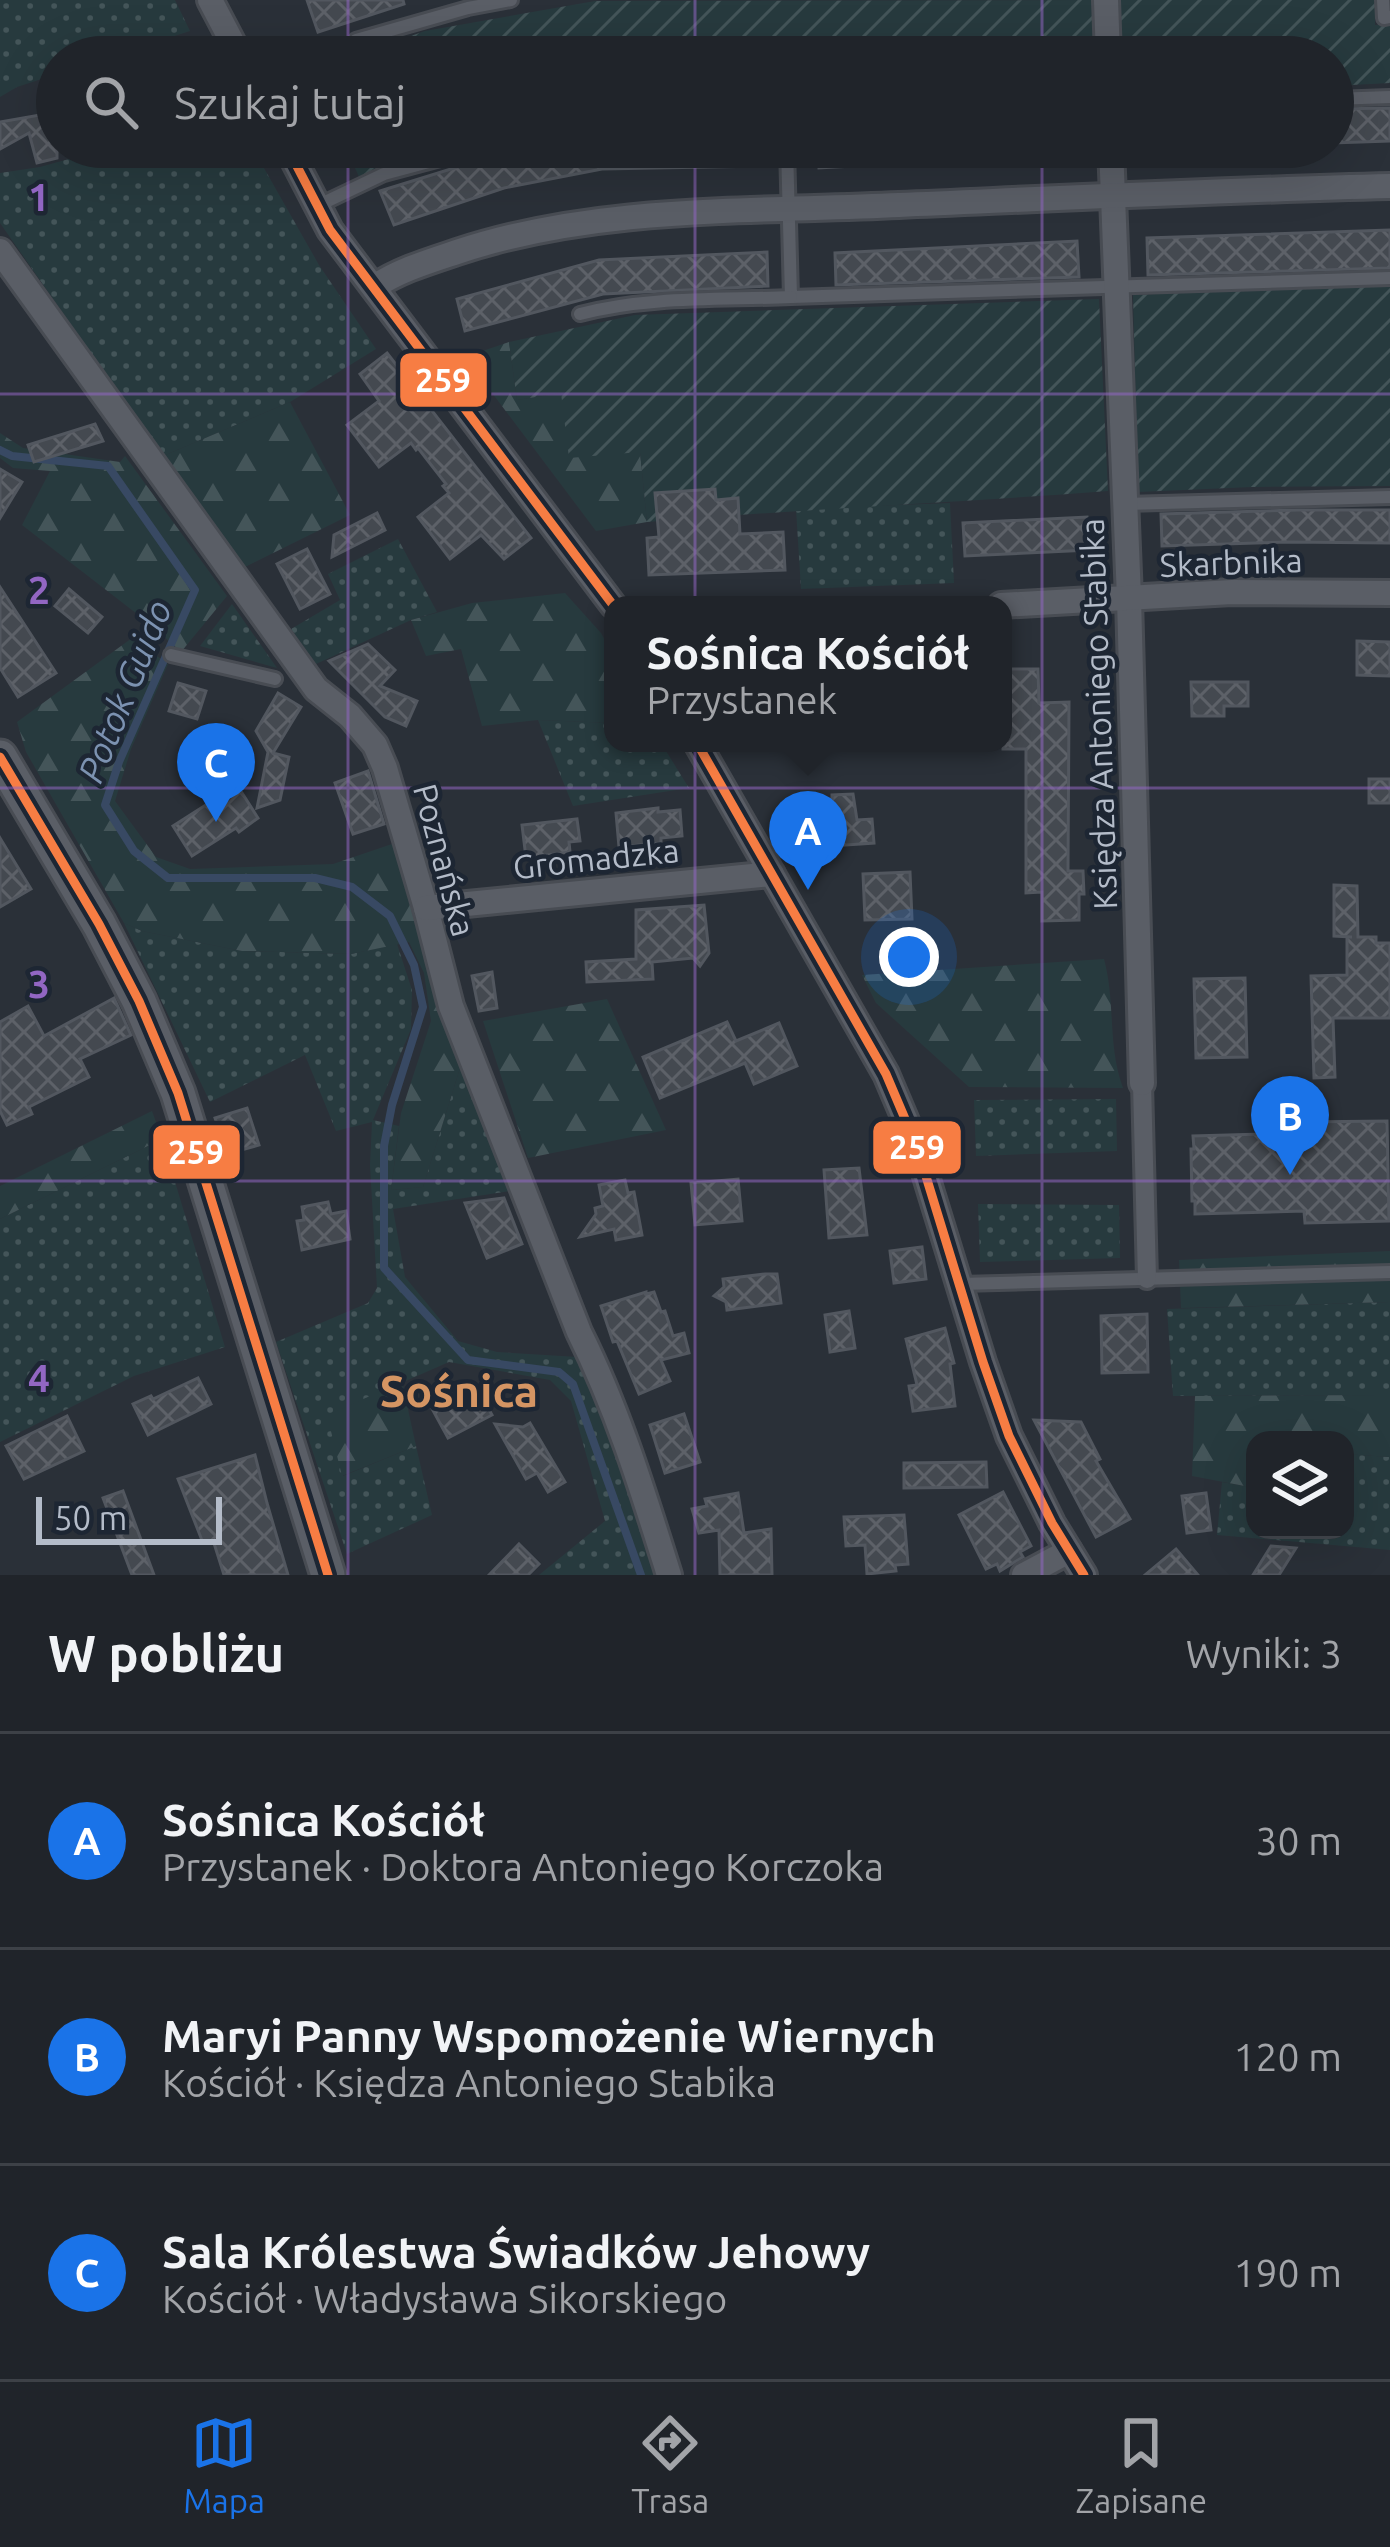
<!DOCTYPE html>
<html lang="pl">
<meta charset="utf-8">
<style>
:root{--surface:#20242a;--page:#2d3036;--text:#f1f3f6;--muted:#a2a4a8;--line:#3d4147;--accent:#1a73e8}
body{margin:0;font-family:Ubuntu,sans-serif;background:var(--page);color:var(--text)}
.controls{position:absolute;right:36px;bottom:36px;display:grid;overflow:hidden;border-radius:24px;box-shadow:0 12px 48px #0002}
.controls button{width:108px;height:108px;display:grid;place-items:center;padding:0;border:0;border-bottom:3px solid var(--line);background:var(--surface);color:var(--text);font:60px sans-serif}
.scale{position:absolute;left:36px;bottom:30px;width:186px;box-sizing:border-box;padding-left:12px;border:6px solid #b4bcc9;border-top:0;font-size:33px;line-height:42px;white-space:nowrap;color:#b4bcc9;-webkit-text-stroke:9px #1d2633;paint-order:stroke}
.you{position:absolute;left:909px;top:957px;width:42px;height:42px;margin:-30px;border:9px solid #fff;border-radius:50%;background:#1a73e8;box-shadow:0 0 0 18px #1a73e833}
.badge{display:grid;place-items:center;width:78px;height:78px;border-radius:50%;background:var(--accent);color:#fff;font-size:39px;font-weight:700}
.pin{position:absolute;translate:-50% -99px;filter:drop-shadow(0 3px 6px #0008)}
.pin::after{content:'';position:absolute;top:63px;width:42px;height:36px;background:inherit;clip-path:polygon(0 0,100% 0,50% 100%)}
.popup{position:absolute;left:604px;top:596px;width:408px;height:156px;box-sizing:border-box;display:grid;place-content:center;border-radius:24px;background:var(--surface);filter:drop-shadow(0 3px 9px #0005);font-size:39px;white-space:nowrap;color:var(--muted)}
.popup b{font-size:45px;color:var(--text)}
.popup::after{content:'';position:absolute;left:50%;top:100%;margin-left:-24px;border:24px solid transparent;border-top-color:var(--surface)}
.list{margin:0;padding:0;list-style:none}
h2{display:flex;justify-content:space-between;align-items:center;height:156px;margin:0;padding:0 48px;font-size:51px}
h2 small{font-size:39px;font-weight:400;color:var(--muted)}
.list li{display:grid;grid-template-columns:78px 1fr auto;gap:36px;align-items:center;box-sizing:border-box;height:216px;padding:0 48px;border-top:3px solid var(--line)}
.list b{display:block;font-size:45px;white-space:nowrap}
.list p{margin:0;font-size:39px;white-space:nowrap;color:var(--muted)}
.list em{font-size:39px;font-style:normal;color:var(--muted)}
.icon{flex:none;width:66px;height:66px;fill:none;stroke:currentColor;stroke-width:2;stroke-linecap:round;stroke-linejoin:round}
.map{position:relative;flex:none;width:1390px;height:1575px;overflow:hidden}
.search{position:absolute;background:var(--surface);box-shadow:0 12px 48px #0002;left:36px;right:36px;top:36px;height:132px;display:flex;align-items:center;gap:30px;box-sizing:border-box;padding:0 42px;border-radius:66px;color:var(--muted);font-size:45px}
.sheet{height:804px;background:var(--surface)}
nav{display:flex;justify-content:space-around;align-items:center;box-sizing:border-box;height:168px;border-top:3px solid var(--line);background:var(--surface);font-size:33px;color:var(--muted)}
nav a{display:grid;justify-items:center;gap:6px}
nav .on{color:var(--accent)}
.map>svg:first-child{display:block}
.grass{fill:url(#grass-dots)}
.forest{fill:url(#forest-firs)}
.garden{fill:url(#garden-furrows)}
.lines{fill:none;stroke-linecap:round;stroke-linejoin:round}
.stream{stroke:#384963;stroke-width:8}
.building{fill:url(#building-cross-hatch);stroke:#52575f;stroke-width:3}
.service-casing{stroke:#484c53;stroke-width:18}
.pedestrian-casing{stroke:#484c53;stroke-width:24}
.minor-casing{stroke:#484c53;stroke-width:30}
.tertiary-casing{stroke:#484c53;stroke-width:39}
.service{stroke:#5a5e66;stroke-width:12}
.pedestrian{stroke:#5a5e66;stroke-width:18}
.minor{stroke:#5a5e66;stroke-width:24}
.tertiary{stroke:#5a5e66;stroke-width:33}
.bus-1-casing{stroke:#1d2633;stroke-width:18}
.bus-1{stroke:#f77d43;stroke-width:9}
.grid{fill:none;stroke:#9266c3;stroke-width:3;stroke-opacity:0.55}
.labels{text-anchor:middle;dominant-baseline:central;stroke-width:9;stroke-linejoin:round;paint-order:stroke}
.street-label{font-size:33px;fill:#b4bcc9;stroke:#1d2633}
.water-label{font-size:36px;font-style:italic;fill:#7c92b1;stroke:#1d2633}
.district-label{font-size:45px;font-weight:bold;fill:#d59563;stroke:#1d2633}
.grid-label{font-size:39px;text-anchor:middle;font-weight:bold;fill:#9266c3;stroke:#1d2633;stroke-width:9;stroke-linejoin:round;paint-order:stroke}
.line-badge{stroke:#1d2633;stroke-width:4.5}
.badge-label{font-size:33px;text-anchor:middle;font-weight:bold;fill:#fff}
</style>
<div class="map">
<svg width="1390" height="1575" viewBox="0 0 1390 1575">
<defs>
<pattern id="grass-dots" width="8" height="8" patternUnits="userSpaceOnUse" patternTransform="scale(3)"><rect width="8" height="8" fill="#273a3e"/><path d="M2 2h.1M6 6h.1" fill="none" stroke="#445559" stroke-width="1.8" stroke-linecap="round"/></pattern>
<pattern id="forest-firs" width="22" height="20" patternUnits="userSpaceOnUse" patternTransform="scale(3)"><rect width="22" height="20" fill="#273a3e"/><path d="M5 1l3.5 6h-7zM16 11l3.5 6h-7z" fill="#445559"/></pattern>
<pattern id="garden-furrows" width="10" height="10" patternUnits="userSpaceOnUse" patternTransform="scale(3)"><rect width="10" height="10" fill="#273a3e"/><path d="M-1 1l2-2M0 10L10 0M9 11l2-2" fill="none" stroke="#445559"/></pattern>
<pattern id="building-cross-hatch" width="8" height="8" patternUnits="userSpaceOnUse" patternTransform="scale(3)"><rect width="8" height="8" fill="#444950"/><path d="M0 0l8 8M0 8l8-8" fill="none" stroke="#5d6168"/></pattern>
</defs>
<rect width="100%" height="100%" fill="#2a3038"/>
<!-- grass -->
<g class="grass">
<path d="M0 0H175L190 31 110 57H57V74L17 87 0 97Z"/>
<path d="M112 147H252L319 265 376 349 290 402 163 456 0 223V173L40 167Z"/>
<path d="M950 503 954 583 801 589 796 509Z"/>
<path d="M398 539 437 612 411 620 316 664 291 629 340 600 328 574Z"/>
<path d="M232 604 277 668 200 646Z"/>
<path d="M538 720 613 723V743H661L689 788 573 806Z"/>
<path d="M124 923 142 931 242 951 351 954 397 944 412 990 411 1029 373 1120 399 1126 391 1190 423 1187 460 1068 510 1191 393 1209 405 1277 458 1341 497 1352 578 1357 605 1396 660 1575H539L605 1521 571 1401 550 1380 449 1362 328 1415 343 1476 416 1446 432 1515 347 1554 276 1342 368 1303 377 1288 370 1165 372 1122 336 1131 305 1055 210 1102Z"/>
<path d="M1116 1099 1117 1151 976 1156 974 1100Z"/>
<path d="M162 1139 225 1347 134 1376 0 1442V1219Z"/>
<path d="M978 1204 1119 1205 1120 1258 980 1262Z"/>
<path d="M1390 1302V1395L1173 1396 1167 1309Z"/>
<path d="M1345 1454 1390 1457V1550L1217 1535 1222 1482 1255 1488V1530H1345Z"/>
</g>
<!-- forest -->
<g class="forest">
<path d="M509 342 517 400 561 393 640 452 647 522 596 531 465 357Z"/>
<path d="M290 402 350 515 245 567 163 456Z"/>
<path d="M0 433 23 448 120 462 125 456 227 596 181 652 150 624 22 525 50 471 13 468 0 458Z"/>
<path d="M565 593 601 633 613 655V723L538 720 482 726 461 649 426 656 411 620 472 603Z"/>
<path d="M132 638 168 664 131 749 115 801 156 857 190 869 333 864 395 843 460 1068 423 1187 391 1190 401 1113 431 1021 424 973 409 942 351 954 242 951 142 931 124 923 26 752 17 722Z"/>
<path d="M1104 959C1116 1003 1107 1044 1123 1088L969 1087 876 1003 862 975Z"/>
<path d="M607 999 666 1130 528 1158 483 1021Z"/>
<path d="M152 1111 162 1139 0 1219V1186Z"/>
<path d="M1390 1251V1302L1181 1308 1179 1260Z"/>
<path d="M402 1382 416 1446 342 1476 327 1415Z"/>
<path d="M1390 1395V1457L1345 1454V1440H1255V1488L1192 1476 1195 1396Z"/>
</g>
<!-- garden -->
<g class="garden">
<path d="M1093 0 1094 57H350L425 31 595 1Z"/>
<path d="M1120 0H1375V25H1390V83L1333 86V57H1122Z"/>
<path d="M346 147H467L359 177Z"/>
<path d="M1390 285V486L1252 487 1138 492 1133 295Z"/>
<path d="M1099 299 1108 491C954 503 801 509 647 522L640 452 569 458 561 393 517 400 509 342 635 315Z"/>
</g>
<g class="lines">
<!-- stream -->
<path class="stream" d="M0 450 12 456 108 466 195 590 119 762 105 805 134 851 168 878H315L352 887 390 916 414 965 423 1007 392 1105 384 1146V1268L468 1360 559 1372 573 1384 641 1575"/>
</g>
<!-- building -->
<g class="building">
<path d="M307 0H403L404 4 318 32Z"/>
<path d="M1390 108V141L1333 143V109Z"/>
<path d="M57 112V117L46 123 48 130 57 127V158L37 163 29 133 0 149V122Z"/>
<path d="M546 147H762L763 166 602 169 504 188 394 225 380 191 496 155Z"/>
<path d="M818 147H907V163L819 168Z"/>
<path d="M1390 230V268L1148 275 1147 238Z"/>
<path d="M1077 241 1079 277 836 285 835 253Z"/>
<path d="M767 252 768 286 603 294 465 331 457 299 599 260Z"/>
<path d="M387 353 531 538 504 559 481 535 450 559 418 517 449 493 443 486 446 484 418 448 416 450 411 443 379 467 347 425 379 401 360 374Z"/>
<path d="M95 424 103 441 34 462 28 445Z"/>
<path d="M0 469 22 482 0 518Z"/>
<path d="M715 489 716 500 738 498 740 534 783 532 785 570 649 575 647 538 659 537 655 493Z"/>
<path d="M1300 510H1390V543L1288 542 1162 546 1161 514Z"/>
<path d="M377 513 385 530 332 557 334 535Z"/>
<path d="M1087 517 1089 550 965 556 963 523Z"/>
<path d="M307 549 330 594 300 609 277 564Z"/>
<path d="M0 587 56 673 18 697 0 668Z"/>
<path d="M69 589 102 617 88 633 55 606Z"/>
<path d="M1357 641 1390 642V676L1357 675Z"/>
<path d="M368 644 395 670 380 686 417 701 406 726 385 717 329 661Z"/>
<path d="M1008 669H1038L1039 703 1069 702 1068 871H1083L1084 894H1079V920L1042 921V892L1026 893V749H1003V704H1009Z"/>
<path d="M1191 682H1248V706H1224V716H1192Z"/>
<path d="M178 683 206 691 197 719 169 711Z"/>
<path d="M278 693 301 707 273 753 289 757 280 800 257 808 268 752 256 731Z"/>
<path d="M368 771 384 824 353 834 335 783Z"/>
<rect x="1369" y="779" width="21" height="24"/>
<path d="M237 785 258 818 239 832 236 828 192 856 173 826Z"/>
<path d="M853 794 857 820 872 819 874 843 832 846V795Z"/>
<path d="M658 808V812L680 810 682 836 661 838V843L619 847 616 813Z"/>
<path d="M577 819 580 841 569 842 570 852 526 858 522 825Z"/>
<path d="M0 838 31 889 0 907Z"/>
<path d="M910 872 912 919 865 920 863 874Z"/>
<path d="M1334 885 1357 886 1358 937H1376V943H1390V1018H1333L1335 1077 1314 1078 1311 976 1347 975V937H1352L1334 936Z"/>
<path d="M704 905 709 953 700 966 693 958 652 962 653 979 587 982 586 962 636 959V910Z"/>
<path d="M492 972 497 1008 479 1011 472 976Z"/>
<path d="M1245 978 1247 1057 1196 1058 1194 979Z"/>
<path d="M114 998 131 1035 80 1059 89 1077 29 1107 32 1114 7 1125 0 1111V1022L28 1006 44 1036Z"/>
<path d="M727 1022 736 1041 779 1023 797 1066 754 1084 745 1063 660 1098 643 1057Z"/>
<path d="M247 1108 259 1145 227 1154 215 1118Z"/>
<path d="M1387 1121 1389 1221 1305 1223 1304 1211 1195 1214V1201H1192L1191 1149H1194L1193 1136 1302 1133V1122Z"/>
<path d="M859 1168 867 1235 829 1238 824 1170Z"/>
<path d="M738 1179 742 1221 695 1225 691 1183Z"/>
<path d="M625 1180 628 1193 634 1192 642 1235 616 1240 614 1229 580 1237 596 1214 595 1208 603 1206 599 1185Z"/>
<path d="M504 1198 522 1244 487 1258 465 1203Z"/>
<path d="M328 1202 331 1214 346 1211 350 1239 302 1250 297 1221 304 1220 302 1207Z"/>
<path d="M922 1247 926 1279 894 1283 890 1251Z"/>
<path d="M765 1274H777L781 1303 727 1310 726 1302 714 1296 724 1287 723 1279Z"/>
<path d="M646 1292V1294L654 1292 661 1312 665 1311 673 1336 684 1333 689 1353 661 1360 670 1381 639 1394 617 1341 613 1342 601 1306Z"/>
<path d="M849 1311 855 1348 830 1352 825 1315Z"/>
<path d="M1147 1314 1148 1372 1102 1373 1101 1316Z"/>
<path d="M945 1328 954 1363 950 1364 955 1406 913 1411 909 1386 917 1385 906 1339Z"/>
<path d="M198 1378 211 1404 148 1435 133 1404 151 1396 153 1399Z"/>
<path d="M466 1383 473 1395 479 1392 492 1415 448 1438 429 1403Z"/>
<path d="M684 1414 700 1462 665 1473 650 1425Z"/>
<path d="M67 1416 84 1451 24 1479 6 1446Z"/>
<path d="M1034 1420 1081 1422 1100 1459 1096 1461 1130 1519 1096 1537Z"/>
<path d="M530 1423 565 1482 548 1492 537 1473 526 1479 495 1424 523 1427Z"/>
<path d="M255 1455 267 1503 288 1575H224L213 1540 203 1543 178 1479Z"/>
<path d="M986 1462 987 1487 904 1488V1463Z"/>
<path d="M123 1491 154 1575H132L103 1498Z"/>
<path d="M1003 1492 1031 1546 1020 1552 1023 1557 1000 1571 997 1564 986 1569 959 1515Z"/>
<path d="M738 1493 744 1533 771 1529 772 1575H720L719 1530 699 1533 692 1509 707 1506 705 1499Z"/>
<path d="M1206 1493 1211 1530 1187 1533 1182 1496Z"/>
<path d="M904 1515 908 1564 895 1565 896 1571 867 1574 865 1545 846 1546 844 1517Z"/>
<path d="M519 1544 539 1564 528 1575H489Z"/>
<path d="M1271 1546 1296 1548 1279 1575H1253Z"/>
<path d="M1176 1549 1198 1575H1145Z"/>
</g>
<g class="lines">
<!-- service casing -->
<g class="service-casing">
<g id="service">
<path d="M1383 0 1384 18 1390 17"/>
<path d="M356 40 468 8 511 0"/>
<path d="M1333 99 1390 97"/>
<path d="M787 147 791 297 1390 278"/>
<path d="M317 206 384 174 485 147"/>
<path d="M580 314C648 296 721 300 791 297"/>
<path d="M1125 504 1390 497"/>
<path d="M171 655 275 679"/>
<path d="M960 1284 1390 1272"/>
</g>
</g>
<!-- pedestrian casing -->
<g class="pedestrian-casing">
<path id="pedestrian" d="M1142 1083 1147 1279"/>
</g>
<!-- minor casing -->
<g class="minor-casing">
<g id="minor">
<path d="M210 0 240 57"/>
<path d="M1106 0 1108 57"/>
<path d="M287 147 330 230 613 605"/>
<path d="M1111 147 1129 598 1142 1083"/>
<path d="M0 251 316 689 350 716 375 745 385 768 426 908 451 1006 579 1332C618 1410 643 1492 669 1575"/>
<path d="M374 287C400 270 427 262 457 252 598 205 752 212 899 205 1062 198 1226 190 1390 186"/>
<path d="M1001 605 1232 592 1390 593"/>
<path d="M697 743 886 1074 917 1147 983 1362 1009 1436 1052 1523 1084 1575"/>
<path d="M426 908 772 874"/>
<path d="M1024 1575 1069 1551"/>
</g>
</g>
<!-- tertiary casing -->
<g class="tertiary-casing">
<path id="tertiary" d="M0 757 99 924 139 1001 178 1093 328 1575"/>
</g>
<!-- service -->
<use href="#service" class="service"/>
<!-- pedestrian -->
<use href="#pedestrian" class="pedestrian"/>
<!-- minor -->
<use href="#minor" class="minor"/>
<!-- tertiary -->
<use href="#tertiary" class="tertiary"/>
<!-- bus-1 casing -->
<g class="bus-1-casing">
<g id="bus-1">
<path d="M287 147 330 230 613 605"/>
<path d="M697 743 886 1074 917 1147 983 1362 1009 1436 1052 1523 1084 1575"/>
<path d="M0 757 99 924 139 1001 178 1093 328 1575"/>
</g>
</g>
<!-- bus-1 -->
<use href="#bus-1" class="bus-1"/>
</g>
<!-- grid -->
<path class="grid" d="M348 0V57M695 0V57M1042 0V57M348 147V1575M695 147V1575M1042 147V1575M0 394H1390M0 788H1390M0 1181H1390"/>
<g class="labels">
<!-- street labels -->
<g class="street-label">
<text transform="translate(1231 562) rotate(-2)">Skarbnika</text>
<text transform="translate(1098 714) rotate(-92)">Księdza Antoniego Stabika</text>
<text transform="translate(596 858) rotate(-6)">Gromadzka</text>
<text transform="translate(445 860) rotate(75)">Poznańska</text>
</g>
<!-- water labels -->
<g class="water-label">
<text transform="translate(124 691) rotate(-68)">Potok Guido</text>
</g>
<!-- district labels -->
<g class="district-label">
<text x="459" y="1390">Sośnica</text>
</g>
</g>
<g class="grid-label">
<text x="39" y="211">1</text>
<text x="39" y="604">2</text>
<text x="39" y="998">3</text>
<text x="39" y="1392">4</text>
</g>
<g class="line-badge">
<rect x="398" y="351" width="91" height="58" rx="12" fill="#f77d43"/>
<rect x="871" y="1119" width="92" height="57" rx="12" fill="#f77d43"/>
<rect x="151" y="1123" width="91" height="58" rx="12" fill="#f77d43"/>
</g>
<g class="badge-label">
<text x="443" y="392">259</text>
<text x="917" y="1159">259</text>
<text x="196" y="1164">259</text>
</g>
</svg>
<div class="controls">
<button><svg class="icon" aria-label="layers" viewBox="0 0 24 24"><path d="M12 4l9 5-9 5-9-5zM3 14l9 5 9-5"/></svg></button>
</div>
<div class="scale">50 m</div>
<div class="you"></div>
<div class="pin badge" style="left:808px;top:890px">A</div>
<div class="popup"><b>Sośnica Kościół</b>Przystanek</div>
<div class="pin badge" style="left:1290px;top:1175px">B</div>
<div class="pin badge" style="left:216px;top:822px">C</div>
<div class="search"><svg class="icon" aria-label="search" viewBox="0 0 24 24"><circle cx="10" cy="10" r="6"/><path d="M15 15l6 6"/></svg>Szukaj tutaj</div>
</div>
<section class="sheet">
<h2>W pobliżu<small>Wyniki: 3</small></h2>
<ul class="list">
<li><span class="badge">A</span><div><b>Sośnica Kościół</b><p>Przystanek · Doktora Antoniego Korczoka</p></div><em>30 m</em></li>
<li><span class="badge">B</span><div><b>Maryi Panny Wspomożenie Wiernych</b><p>Kościół · Księdza Antoniego Stabika</p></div><em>120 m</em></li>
<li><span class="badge">C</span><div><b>Sala Królestwa Świadków Jehowy</b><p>Kościół · Władysława Sikorskiego</p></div><em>190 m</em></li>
</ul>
</section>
<nav>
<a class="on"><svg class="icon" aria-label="map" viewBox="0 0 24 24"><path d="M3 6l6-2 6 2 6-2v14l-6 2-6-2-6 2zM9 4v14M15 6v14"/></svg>Mapa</a>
<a><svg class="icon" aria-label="directions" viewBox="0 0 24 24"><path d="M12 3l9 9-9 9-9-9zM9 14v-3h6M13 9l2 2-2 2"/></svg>Trasa</a>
<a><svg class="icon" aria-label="saved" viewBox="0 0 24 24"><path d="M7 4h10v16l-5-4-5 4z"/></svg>Zapisane</a>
</nav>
